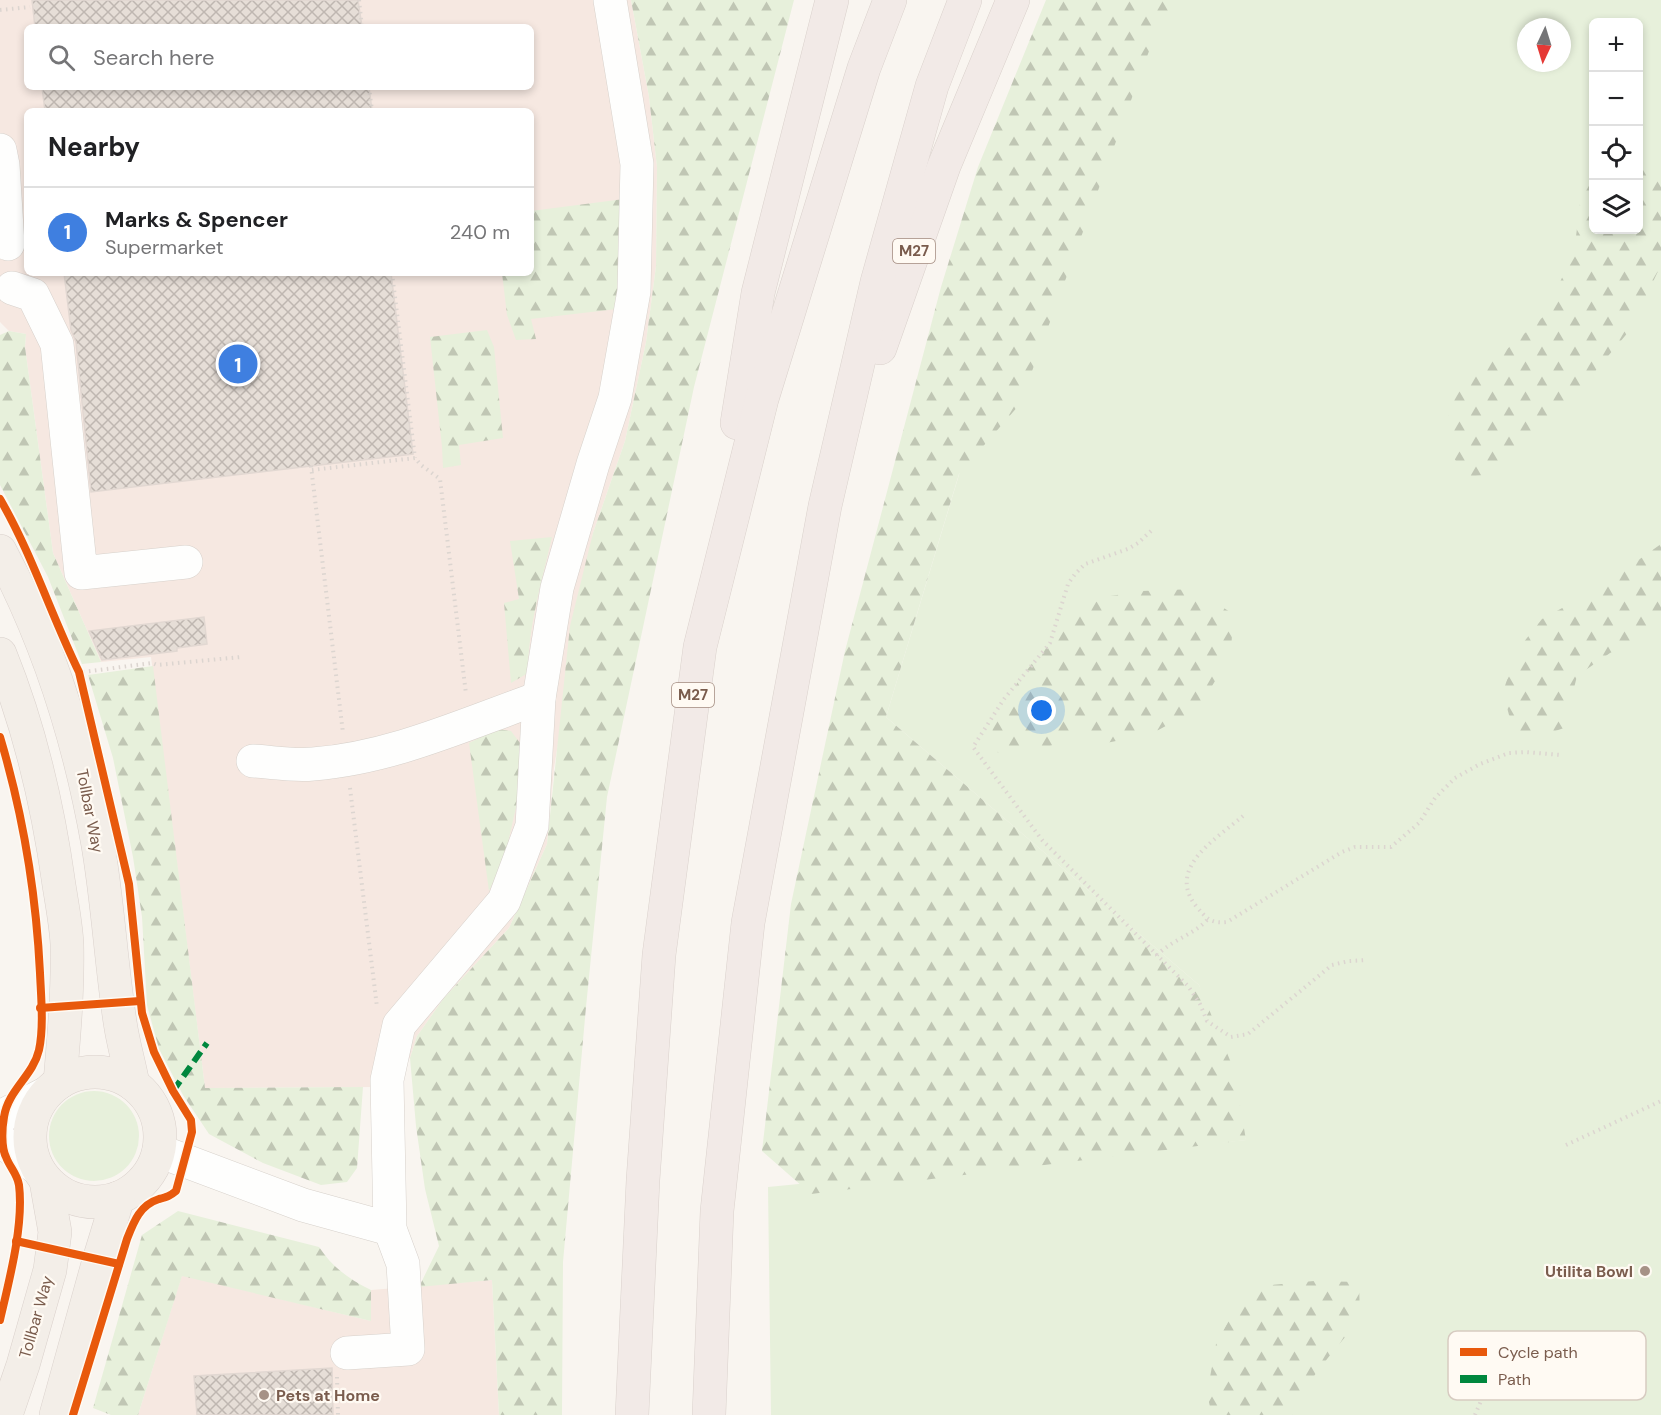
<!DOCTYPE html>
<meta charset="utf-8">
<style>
:root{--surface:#fff;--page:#f2f2f2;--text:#202124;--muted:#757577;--line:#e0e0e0;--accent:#111827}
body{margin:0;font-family:"DM Sans",sans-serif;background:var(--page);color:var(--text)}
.controls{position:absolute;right:18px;top:18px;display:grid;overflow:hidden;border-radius:9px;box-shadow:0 3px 9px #0003}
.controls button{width:54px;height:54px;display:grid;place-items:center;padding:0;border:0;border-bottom:2px solid var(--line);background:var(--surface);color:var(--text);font:30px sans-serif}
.compass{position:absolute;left:1517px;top:18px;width:54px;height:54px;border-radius:50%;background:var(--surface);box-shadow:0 3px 9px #0003;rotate:184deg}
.you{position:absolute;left:1042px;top:711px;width:21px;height:21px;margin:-15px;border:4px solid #fff;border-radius:50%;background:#1a73e8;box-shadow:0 0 0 9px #1a73e833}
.badge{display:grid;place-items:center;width:39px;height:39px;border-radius:50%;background:var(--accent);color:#fff;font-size:20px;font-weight:700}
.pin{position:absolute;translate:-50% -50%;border:3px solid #fff;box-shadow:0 2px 6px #0006}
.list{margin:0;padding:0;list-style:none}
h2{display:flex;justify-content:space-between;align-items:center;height:78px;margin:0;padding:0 24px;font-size:26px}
h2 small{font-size:20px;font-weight:400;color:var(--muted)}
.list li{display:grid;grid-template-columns:39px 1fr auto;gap:18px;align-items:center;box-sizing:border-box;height:90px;padding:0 24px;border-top:2px solid var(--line)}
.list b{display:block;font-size:22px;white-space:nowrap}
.list p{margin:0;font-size:20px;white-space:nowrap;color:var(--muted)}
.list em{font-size:20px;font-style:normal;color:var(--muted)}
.icon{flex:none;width:33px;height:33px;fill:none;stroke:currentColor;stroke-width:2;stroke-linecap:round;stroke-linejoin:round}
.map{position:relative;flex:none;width:1661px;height:1415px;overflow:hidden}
.search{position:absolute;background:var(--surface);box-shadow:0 3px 9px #0003;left:24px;top:24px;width:510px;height:66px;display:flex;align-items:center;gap:15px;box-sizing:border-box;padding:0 21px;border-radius:9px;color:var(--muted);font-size:22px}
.panel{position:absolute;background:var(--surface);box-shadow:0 3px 9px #0003;left:24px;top:108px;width:510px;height:168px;border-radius:9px}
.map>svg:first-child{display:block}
.commercial{fill:#f6e8e1;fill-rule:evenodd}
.green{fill:#e7f0db;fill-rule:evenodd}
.forest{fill:url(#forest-firs)}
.building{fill:url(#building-cross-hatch);stroke:#e2d8d2;stroke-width:1.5}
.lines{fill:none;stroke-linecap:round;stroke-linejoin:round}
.minor-casing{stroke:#d7d1cb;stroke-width:34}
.major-casing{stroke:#dad1cc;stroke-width:34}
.highway-casing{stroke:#dad1cc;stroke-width:34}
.path{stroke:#dcd5d0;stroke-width:4;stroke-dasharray:1.5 4.5;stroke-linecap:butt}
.minor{stroke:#fefefd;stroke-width:33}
.major{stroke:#f3eee8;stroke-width:33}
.highway{stroke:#f2eae7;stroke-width:33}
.quiet{stroke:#00873e;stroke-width:6;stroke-dasharray:12 6;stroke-linecap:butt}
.cycleway-casing{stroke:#fffaf3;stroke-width:11}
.cycleway{stroke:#e8590c;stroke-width:8}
.poi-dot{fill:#a69286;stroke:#fffaf3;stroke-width:2}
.labels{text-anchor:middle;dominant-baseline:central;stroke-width:4.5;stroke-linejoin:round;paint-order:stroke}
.shield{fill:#fffaf3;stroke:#a28b7f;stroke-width:1.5}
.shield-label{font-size:15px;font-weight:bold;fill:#7a5c4d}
.street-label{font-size:16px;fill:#7a5c4d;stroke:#fffaf3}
.poi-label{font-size:16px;font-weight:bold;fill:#7a5c4d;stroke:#fffaf3;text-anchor:end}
.key{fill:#fffaf3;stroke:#d7cbc1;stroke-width:1.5}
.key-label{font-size:16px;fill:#7a5c4d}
</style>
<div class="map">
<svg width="1661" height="1415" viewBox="0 0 1661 1415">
<defs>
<pattern id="forest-firs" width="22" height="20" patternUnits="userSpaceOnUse" patternTransform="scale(1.5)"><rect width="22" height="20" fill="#e7f0db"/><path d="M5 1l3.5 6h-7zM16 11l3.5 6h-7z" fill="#c0c6b4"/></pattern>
<pattern id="building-cross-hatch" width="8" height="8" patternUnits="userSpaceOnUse" patternTransform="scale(1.5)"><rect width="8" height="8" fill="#e6ded7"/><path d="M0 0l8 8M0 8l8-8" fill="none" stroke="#bfb7b1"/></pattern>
</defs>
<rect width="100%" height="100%" fill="#f9f5f0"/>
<!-- commercial -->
<g class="commercial">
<path d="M0 0H631L649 97 657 167 656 266 646 342 625 441 593 533 554 768 547 844 509 928 444 998 417 1036 410 1058 387 1080 373 1087 205 1088 151 657 101 662 53 553 25 347 26 334 9 331 0 322ZM27 27H531V87H27ZM27 111H531V273H27Z"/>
<path d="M182 1275 371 1321V1290L492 1280 499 1415H138Z"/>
</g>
<!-- green -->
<g class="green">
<path d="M1102 0H1661V1415H771L768 1187 1246 1140 1199 985 886 717ZM1594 22H1638V230H1594ZM1526 27H1562V63H1526Z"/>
<circle cx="94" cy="1136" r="45"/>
</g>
<!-- forest -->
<g class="forest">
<path d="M631 0H794L694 387 607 797 586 1007 563 1262 562 1415H499L492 1280 419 1287 439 1246 425 1189 416 1126 410 1058 417 1036 444 998 509 928 547 844 570 626 593 533 625 441 646 342 656 266 657 167 649 97Z"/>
<path d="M1046 0H1185L1156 32 1020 404 959 474 886 717 1199 985 1234 1070 1246 1140 811 1194 762 1151 791 904 845 651 941 287 978 167Z"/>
<path d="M1639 156 1661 166V265L1630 330 1539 438 1494 474 1466 477 1454 458 1448 429V397L1460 375 1498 357 1543 317 1574 253 1582 187 1593 167 1594 230H1638Z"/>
<path d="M624 199 617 309 531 319 536 339 516 340 507 315 502 273H531V211Z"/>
<path d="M487 330 494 347 503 438 459 445 461 465 443 468 442 447 430 337Z"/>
<path d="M9 331 26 334 25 347 53 553 101 662 82 664 48 577 0 485V335Z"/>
<path d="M552 537C542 581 528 627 528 673L511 683 504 603 519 599 510 541Z"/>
<path d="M1661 544V629L1610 653 1577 676 1564 728 1526 741 1509 715 1503 692 1516 652 1542 619 1599 588Z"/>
<path d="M1195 589 1233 614 1231 654 1199 708 1151 734 1106 743 1084 733C1051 748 1034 751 998 753L991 725 1009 694 1065 620 1104 597 1142 591Z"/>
<path d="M153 666 205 1088 363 1087 357 1168 347 1182 321 1185 263 1163 209 1134 183 1095 159 1049 147 1005 142 917 133 857 113 758 88 675Z"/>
<path d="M497 729 511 731 520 743 519 794 505 856 489 891 469 743Z"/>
<path d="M178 1211 319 1247C333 1268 349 1279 371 1290V1321L182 1276 138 1415H111L93 1408 142 1235Z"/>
<path d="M1314 1281 1359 1282 1360 1319C1336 1349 1306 1380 1292 1415H1212L1207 1394 1216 1344 1236 1307 1271 1285Z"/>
</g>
<!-- building -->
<g class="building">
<path d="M32 0H358L362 27H35Z"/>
<path d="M42 87H369L372 111H45Z"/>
<path d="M64 273H391L413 454 91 492 76 342 71 330Z"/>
<path d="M204 617 207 644 177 648V651L102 660 89 631Z"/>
<path d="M332 1368 333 1415H197L194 1376Z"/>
</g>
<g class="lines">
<!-- minor casing -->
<g class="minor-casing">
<g id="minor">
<path d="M0 150 3 165 8 244"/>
<path d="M12 288 33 295 57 344 81 573 186 562"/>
<path d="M253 761C272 762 293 766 313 764 392 758 465 724 539 698"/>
<path d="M0 1117 45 1094"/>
<path d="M0 1140 37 1168"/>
<path d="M159 1151 303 1205 390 1229"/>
<path d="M347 1353 408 1349 403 1264 390 1229 387 1080 399 1025 504 901 532 826 539 698 557 588 593 464 615 398 634 291 637 164 610 0"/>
</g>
</g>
<!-- major casing -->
<g class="major-casing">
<g id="major">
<path d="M0 551C49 643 80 743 98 845 108 904 111 963 120 1022 123 1043 129 1063 133 1084"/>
<path d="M0 654C30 728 48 806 59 885 62 904 66 925 67 944 68 990 64 1036 60 1082"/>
<circle cx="95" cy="1137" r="65"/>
<path d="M6 1415 23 1365 50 1270 55 1232 46 1181"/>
<path d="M56 1415 99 1260 118 1198"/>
</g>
</g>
<!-- highway casing -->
<g class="highway-casing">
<g id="highway">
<path d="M880 348 944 166 1013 0"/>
<path d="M737 423 758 293 832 0"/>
<path d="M632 1415 643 1180 659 955 700 647 762 399 864 68 890 0"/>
<path d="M709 1415 717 1211 748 923 825 506 877 282 932 86 965 0"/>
</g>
</g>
<!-- path -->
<g class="path">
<path d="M359 0 362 27"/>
<path d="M0 10 30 7"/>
<path d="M369 87 372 111"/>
<path d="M392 273 415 458"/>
<path d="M311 466 343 733"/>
<path d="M312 470 415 458 421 465 440 479 466 694"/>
<path d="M1151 531 1138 543 1128 549 1085 564 1075 574 1068 584 1050 643 1004 699 973 747 1042 840 1157 955"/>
<path d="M83 672 152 663 157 665 241 657"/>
<path d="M350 788 377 1007"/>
<path d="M1243 816C1216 839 1166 868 1196 906 1206 918 1211 924 1227 922L1342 852 1355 847H1391L1419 823 1435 798 1455 778 1480 764 1509 753 1525 752 1561 755"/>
<path d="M1207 920C1193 935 1172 940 1157 955L1188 986 1200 1004 1207 1021 1231 1037 1248 1034 1332 965 1349 961 1367 960"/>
<path d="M1566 1145 1661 1101"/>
<path d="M337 1377 338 1415"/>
<path d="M1475 1415 1489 1382"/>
</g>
<!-- minor -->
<use href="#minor" class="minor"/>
<!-- major -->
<use href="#major" class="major"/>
<!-- highway -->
<use href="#highway" class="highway"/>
<!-- quiet -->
<path class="quiet" d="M173 1091 207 1043"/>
<!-- cycleway casing -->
<g class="cycleway-casing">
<g id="cycleway">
<path d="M0 499C32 554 51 615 79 672L129 884 142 1013 154 1052 173 1091 191 1120 192 1132 176 1191C170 1196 167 1197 159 1199 140 1205 134 1221 127 1239L73 1415"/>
<path d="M0 737C23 814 36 892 40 973 41 996 44 1027 39 1050 33 1076 8 1090 4 1117 2 1128 1 1147 6 1157 10 1168 17 1173 19 1185 24 1225 9 1281 0 1320"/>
<path d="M40 1008 140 1001"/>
<path d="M16 1241 119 1264"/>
</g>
</g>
<!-- cycleway -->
<use href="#cycleway" class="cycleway"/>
</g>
<!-- markers -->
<g class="poi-dot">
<circle cx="1645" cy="1271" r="6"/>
<circle cx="264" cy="1395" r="6"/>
</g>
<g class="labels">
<!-- shield labels -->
<g class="shield">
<rect x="893" y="239" width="42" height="24" rx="4.5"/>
<rect x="672" y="683" width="42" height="24" rx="4.5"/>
</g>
<g class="shield-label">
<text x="914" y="251">M27</text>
<text x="693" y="695">M27</text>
</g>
<!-- street labels -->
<g class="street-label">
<text transform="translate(90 811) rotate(79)">Tollbar Way</text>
<text transform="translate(36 1317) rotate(-74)">Tollbar Way</text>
</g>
<!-- poi labels -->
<g class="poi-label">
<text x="1633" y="1271">Utilita Bowl</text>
<text x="276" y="1395" text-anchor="start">Pets at Home</text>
</g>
</g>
<!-- legend -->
<rect x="1448" y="1331" width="198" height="69" rx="9" class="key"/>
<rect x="1460" y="1348" width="27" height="8" fill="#e8590c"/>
<rect x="1460" y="1375" width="27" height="8" fill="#00873e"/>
<g class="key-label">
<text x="1498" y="1358">Cycle path</text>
<text x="1498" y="1385">Path</text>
</g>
</svg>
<div class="controls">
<button>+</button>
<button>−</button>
<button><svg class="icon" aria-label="locate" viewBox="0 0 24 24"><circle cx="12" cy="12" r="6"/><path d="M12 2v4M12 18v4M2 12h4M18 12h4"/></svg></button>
<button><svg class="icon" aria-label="layers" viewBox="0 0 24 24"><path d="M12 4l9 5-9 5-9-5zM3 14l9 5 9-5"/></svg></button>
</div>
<svg class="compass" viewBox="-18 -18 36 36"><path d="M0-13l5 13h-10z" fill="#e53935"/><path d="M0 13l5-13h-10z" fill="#757577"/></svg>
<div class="you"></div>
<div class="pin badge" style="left:238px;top:364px;background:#3f7fe0">1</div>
<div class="search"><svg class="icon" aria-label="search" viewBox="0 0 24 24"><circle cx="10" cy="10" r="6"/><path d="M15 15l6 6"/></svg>Search here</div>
<section class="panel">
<h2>Nearby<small></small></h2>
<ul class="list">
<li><span class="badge" style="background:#3f7fe0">1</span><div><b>Marks &amp; Spencer</b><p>Supermarket</p></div><em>240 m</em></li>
</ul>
</section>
</div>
